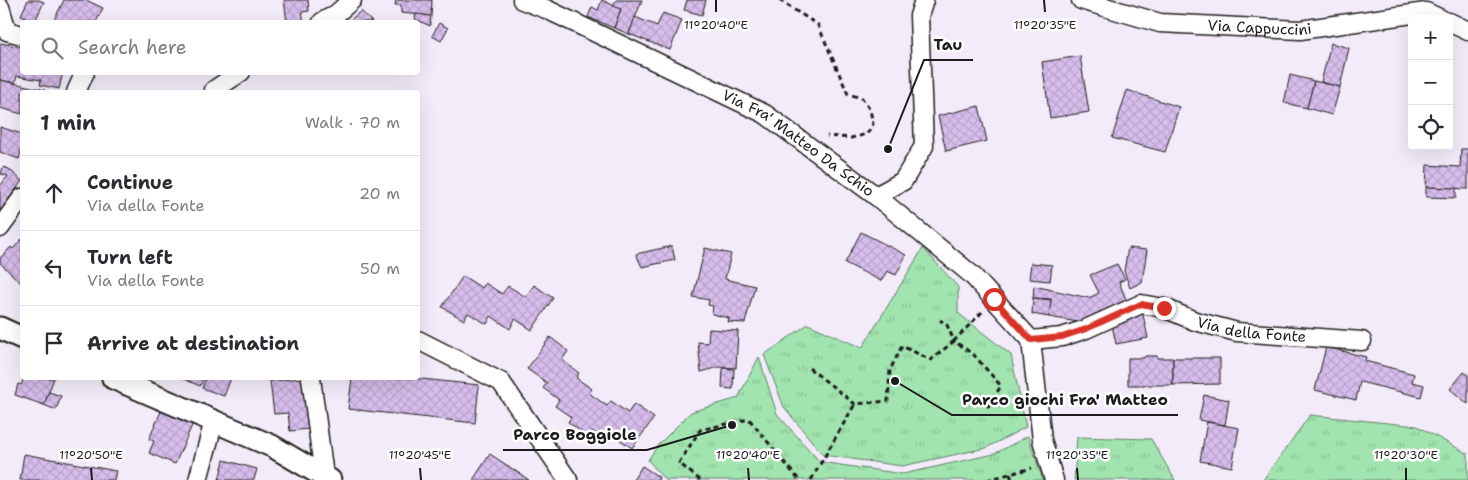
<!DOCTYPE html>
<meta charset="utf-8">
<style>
:root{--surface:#fff;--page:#f2f2f3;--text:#2b2b33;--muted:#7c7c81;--line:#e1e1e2}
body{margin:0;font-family:"Shantell Sans",sans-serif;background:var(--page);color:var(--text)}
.controls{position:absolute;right:15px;top:15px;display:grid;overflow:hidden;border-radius:5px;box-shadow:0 5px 20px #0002}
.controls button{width:45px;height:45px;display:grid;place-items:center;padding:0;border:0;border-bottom:1px solid var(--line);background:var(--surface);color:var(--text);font:25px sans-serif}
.stop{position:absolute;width:15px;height:15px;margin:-11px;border:4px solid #d93025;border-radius:50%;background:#fff}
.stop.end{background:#d93025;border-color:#fff;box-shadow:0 1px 5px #0008}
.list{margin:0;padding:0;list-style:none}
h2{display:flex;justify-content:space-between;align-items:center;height:65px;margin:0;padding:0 20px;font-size:21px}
h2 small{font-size:16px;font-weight:400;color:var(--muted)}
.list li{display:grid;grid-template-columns:32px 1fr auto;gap:15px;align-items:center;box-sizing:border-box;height:75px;padding:0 20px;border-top:1px solid var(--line)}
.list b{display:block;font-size:19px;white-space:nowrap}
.list p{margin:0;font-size:16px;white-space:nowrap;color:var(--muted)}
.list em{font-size:16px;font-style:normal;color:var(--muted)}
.icon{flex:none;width:28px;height:28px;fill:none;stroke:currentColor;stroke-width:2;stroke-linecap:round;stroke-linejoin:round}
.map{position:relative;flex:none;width:1468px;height:480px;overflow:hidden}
.search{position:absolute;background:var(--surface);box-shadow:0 5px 20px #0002;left:20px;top:20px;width:400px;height:55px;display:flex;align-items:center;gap:12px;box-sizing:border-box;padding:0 18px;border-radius:5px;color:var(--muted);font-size:19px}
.panel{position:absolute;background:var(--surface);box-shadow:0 5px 20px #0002;left:20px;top:90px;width:400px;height:290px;border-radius:5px}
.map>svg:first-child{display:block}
.park{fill:url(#park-tufts);stroke:#5e8066}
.building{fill:url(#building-cross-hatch);stroke:#1c1c1c}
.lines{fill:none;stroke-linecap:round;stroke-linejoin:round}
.minor-casing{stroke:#1c1c1c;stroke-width:21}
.tertiary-casing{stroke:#1c1c1c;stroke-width:25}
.path{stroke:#1c1c1c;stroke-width:3;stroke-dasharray:5 4;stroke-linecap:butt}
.minor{stroke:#fff;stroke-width:18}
.tertiary{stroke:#fff;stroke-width:21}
.route{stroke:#d93025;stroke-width:6}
.ticks{fill:none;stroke:#1c1c1c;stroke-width:2}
.labels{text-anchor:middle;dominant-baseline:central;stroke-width:5;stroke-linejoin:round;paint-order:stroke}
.street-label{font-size:15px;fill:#1c1c1c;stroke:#fff}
.ticks-label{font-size:12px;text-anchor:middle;fill:#1c1c1c;stroke:#fff;stroke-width:5;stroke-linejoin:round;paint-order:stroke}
.leader{fill:none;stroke:#1c1c1c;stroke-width:2}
.callout-dot{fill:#1c1c1c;stroke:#fff;stroke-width:2}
.callout-label{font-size:16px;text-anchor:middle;font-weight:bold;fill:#1c1c1c;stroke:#fff;stroke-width:5;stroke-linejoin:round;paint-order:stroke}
</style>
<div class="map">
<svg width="1468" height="480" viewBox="0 0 1468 480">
<defs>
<pattern id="park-tufts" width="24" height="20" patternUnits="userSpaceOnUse" patternTransform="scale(1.25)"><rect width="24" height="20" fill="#a1e4af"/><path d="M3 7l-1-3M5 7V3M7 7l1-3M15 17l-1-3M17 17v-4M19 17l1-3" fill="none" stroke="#8ac396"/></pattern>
<pattern id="building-cross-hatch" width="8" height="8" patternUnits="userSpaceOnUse" patternTransform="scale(1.25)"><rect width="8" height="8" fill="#d8bdec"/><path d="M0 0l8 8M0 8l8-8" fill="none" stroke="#b9a2ca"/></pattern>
</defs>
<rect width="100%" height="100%" fill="#f3ebf9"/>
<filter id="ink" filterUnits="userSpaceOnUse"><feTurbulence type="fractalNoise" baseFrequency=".02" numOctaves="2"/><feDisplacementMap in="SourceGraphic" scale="10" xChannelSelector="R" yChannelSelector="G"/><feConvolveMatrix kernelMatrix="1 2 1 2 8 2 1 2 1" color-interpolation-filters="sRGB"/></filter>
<g filter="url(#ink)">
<!-- park -->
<g class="park">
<path d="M923 248 958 287V313L1011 355 1026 427 986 448 902 466 823 455 784 407 764 355 808 324 862 348Z"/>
<path d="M759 357 777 414 820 462 903 474 994 454 1028 436 1043 480H665L648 460 658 445 691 412 738 398Z"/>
<path d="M1310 415 1417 426 1468 454V480H1263Z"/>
<path d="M1077 437 1151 439 1175 480H1074Z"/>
</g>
<!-- building -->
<g class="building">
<path d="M28 0H39L44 2 35 21 21 15Z"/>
<path d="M64 0H86L103 8 96 22H53Z"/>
<path d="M284 0H308L309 11 302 12 304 22H287Z"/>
<path d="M396 0H432L431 16 401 13V5H395Z"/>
<path d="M602 0 621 9 614 28 588 17 592 7 598 10Z"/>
<path d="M616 0H642L629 34 614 28 621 9 613 6Z"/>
<path d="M687 0H706L702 15 684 10Z"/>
<path d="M361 11 372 22H348Z"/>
<path d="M663 13 682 20 670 50 629 34 635 17 657 26Z"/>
<path d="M416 14 431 16 430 26 415 19Z"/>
<path d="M439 23 448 28 441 41 432 36Z"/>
<path d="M0 43 22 47V72H63L59 89 40 85 41 80 17 76 15 83 0 80Z"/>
<path d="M1331 43 1349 48 1340 87 1321 82Z"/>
<path d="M1080 56 1089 112 1050 118 1042 62Z"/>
<path d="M1290 75 1314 81 1307 108 1284 103Z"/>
<path d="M0 80 45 90V92H22V114L0 108Z"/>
<path d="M1314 81 1340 87 1332 115 1307 108Z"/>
<path d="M1127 90 1179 107 1165 152 1112 138Z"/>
<path d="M979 106 987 141 946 151 938 116Z"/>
<path d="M0 127 22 134V147L19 159 0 152Z"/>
<path d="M1461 149H1468V189L1426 187 1427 165 1460 167Z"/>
<path d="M3 167 9 169 22 181 0 211V186L8 176 1 174Z"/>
<path d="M1426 187 1456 188V198L1426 197Z"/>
<path d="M861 232 906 255 896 275 887 271 881 281 845 263Z"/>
<path d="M22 239V284L0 263V258L11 247 13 249Z"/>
<path d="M672 246 675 260 642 267 636 254Z"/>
<path d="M705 248 731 254 725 279 755 286 745 323 728 322 729 318 712 314 713 306 708 305 709 300 693 297Z"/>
<path d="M1128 248 1147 250 1142 282 1130 288 1124 271Z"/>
<path d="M1031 263 1052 265 1050 281 1029 279Z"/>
<path d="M1117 264 1125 279 1119 282 1128 304 1100 316 1078 322 1049 317 1051 299 1033 298 1034 286 1089 298 1099 293 1090 275Z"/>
<path d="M463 276 482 288 485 283 502 294 508 286 526 297 534 285 553 298 532 330 515 319 510 329 491 316 487 324 468 313 464 320 442 307Z"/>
<path d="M1033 298 1051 300 1049 317 1032 314Z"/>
<path d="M1142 310 1148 338 1116 344 1111 320Z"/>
<path d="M709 329 738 331 736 368 719 367 701 372 698 342 708 343Z"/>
<path d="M550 337 568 351 562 360 579 373 576 378 592 389 589 393 607 406 611 401 628 413 634 404 654 418 632 448 613 435 608 442 592 431 588 437 568 422 571 417 555 406 559 400 543 388 547 383 527 369Z"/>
<path d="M1326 347 1366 357 1365 361 1414 374 1412 382 1424 385 1421 397 1360 382 1356 400 1315 390Z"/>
<path d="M1145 356H1157V358H1173V385H1128V358H1144Z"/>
<path d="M1173 358H1220V384L1173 385Z"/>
<path d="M723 368 734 369 733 389 722 388Z"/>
<path d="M1464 372 1468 375V404L1450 389Z"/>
<path d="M24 378H54L44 405 15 395 18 384 21 385Z"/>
<path d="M182 378H204L200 386Z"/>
<path d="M206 378H231L224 396 202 388Z"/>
<path d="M304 378 309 420 307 421 308 429 290 431 288 413 274 414 270 381Z"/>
<path d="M352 378H412L479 385 475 423 348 409Z"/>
<path d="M49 392 61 396 56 410 44 405Z"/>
<path d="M1204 395 1229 400 1225 425 1199 420Z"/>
<path d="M162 409 193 423 175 464 149 453 154 441 149 439Z"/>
<path d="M1207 422 1239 428 1232 467 1200 461Z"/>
<path d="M24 454 116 471 114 480H20Z"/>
<path d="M490 454 529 480H473Z"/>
<path d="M224 460 257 469 254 480H219Z"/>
<path d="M642 466 659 477 658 480H633Z"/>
</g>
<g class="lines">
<!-- minor casing -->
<g class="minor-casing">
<g id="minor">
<path id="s1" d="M522 0 546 9 765 114 876 196 972 275 1031 340 1062 337 1086 329 1141 304 1164 308 1195 321 1237 332 1362 341"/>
<path id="s2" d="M1081 0 1160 23 1300 30 1426 12 1441 19"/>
<path d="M0 7 7 31 22 35"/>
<path d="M322 22 335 15 352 0"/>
<path d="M1449 22 1468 31"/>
<path d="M76 92 85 72"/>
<path d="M214 92V90L241 72"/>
<path d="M876 196 903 181 924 146 919 16 924 0"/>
<path d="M0 228 22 198"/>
<path d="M418 340 501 382 568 480"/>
<path d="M1031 340 1042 440 1054 480"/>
<path d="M311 378 324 476"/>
<path d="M198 480 214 421"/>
</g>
</g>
<!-- tertiary casing -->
<g class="tertiary-casing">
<g id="tertiary">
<path d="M0 328 22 338"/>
<path d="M113 378 272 446 330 480"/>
</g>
</g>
<!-- path -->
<g class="path">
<path d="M779 0 818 25 848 94 862 98 870 110 873 124 867 134 851 138 827 136"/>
<path d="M982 312 954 341 974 355 1001 386 987 408"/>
<path d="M809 368 855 404 888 401 890 370 902 346 931 360 954 341 947 325 940 320"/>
<path d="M1010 474 1012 480"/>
<path d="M700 480 679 463 700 430 749 419 799 480"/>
<path d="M811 480 855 404"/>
<path d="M987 480 1032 468"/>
</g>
<!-- minor -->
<use href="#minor" class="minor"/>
<!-- tertiary -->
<use href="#tertiary" class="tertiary"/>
</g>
</g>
<g class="lines" filter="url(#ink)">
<!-- route -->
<path class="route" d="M994 299 1031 340 1062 337 1086 329 1141 304 1164 308"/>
</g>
<!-- ticks -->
<path class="ticks" d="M716 0V12M1044 0 1045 12M91 468 92 480M420 468 421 480M748 468 749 480M1077 468 1078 480M1406 468V480"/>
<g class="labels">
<!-- street labels -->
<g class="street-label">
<text stroke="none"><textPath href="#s2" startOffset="182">Via Cappuccini</textPath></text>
<text stroke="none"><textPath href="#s1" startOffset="312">Via Fra' Matteo Da Schio</textPath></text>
<text stroke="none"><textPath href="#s1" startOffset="850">Via della Fonte</textPath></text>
</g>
</g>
<g class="ticks-label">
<text x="1045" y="29">11°20'35"E</text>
<text x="716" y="29">11°20'40"E</text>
<text x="91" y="459">11°20'50"E</text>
<text x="420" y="459">11°20'45"E</text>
<text x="748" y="459">11°20'40"E</text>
<text x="1077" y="459">11°20'35"E</text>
<text x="1406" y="459">11°20'30"E</text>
</g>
<!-- callouts -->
<path class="leader" d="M888 149L924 60H973M895 381L952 415H1178M732 425L647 450H503"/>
<g class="callout-dot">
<circle cx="888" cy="149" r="5"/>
<circle cx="895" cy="381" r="5"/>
<circle cx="732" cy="425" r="5"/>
</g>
<g class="callout-label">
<text x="948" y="50">Tau</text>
<text x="1065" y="405">Parco giochi Fra' Matteo</text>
<text x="575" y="440">Parco Boggiole</text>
</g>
</svg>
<div class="controls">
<button>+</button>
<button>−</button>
<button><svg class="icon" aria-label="locate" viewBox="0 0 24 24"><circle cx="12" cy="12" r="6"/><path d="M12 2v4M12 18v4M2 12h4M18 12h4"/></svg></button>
</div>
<div class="stop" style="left:994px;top:299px"></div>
<div class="stop end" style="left:1164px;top:308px"></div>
<div class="search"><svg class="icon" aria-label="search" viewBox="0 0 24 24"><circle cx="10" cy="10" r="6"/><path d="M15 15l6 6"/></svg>Search here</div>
<section class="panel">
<h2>1 min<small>Walk · 70 m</small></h2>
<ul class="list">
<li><svg class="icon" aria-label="ahead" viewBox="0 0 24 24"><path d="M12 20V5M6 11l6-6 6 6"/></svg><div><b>Continue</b><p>Via della Fonte</p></div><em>20 m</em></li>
<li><svg class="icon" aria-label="left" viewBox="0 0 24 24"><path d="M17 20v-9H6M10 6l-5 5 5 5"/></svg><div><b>Turn left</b><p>Via della Fonte</p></div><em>50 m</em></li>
<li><svg class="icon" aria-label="arrive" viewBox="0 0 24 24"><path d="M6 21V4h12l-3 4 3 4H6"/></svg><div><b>Arrive at destination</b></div></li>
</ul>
</section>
</div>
